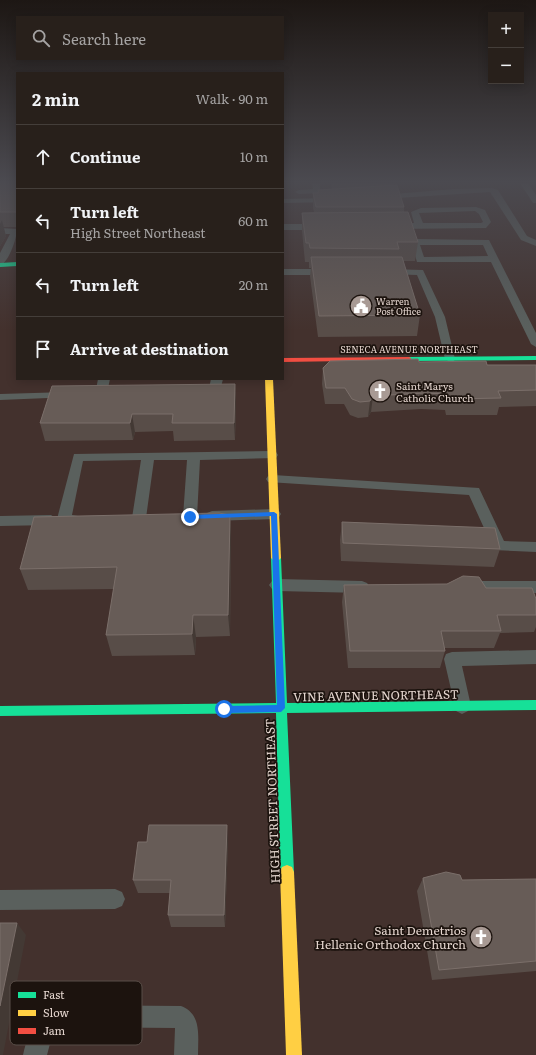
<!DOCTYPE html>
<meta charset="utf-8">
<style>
:root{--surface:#28201b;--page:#342d28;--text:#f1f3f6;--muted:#a5a3a3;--line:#443e3a}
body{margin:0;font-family:Literata,serif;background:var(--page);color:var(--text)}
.controls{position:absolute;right:12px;top:12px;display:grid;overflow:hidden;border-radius:0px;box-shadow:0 2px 10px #0003}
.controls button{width:36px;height:36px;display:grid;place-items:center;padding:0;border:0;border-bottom:1px solid var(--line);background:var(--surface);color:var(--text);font:20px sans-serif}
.stop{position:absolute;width:12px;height:12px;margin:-9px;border:3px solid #1a73e8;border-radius:50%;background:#fff}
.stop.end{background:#1a73e8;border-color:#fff;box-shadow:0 1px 4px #0008}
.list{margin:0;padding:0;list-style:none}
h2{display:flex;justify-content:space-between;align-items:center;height:52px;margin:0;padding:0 16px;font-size:17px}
h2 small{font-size:13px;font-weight:400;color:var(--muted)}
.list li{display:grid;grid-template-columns:26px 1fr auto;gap:12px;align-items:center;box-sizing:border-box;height:64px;padding:0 16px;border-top:1px solid var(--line)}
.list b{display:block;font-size:15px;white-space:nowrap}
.list p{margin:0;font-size:13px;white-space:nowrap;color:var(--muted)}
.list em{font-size:13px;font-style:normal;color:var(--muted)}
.icon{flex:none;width:22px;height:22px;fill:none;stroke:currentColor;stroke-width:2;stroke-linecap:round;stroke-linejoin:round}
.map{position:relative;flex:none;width:536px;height:1055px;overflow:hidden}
.search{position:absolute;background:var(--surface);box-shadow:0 2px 10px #0003;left:16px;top:16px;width:268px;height:44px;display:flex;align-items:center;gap:10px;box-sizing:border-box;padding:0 14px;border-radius:0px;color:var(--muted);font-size:15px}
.panel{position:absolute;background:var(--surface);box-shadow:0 2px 10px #0003;left:16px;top:72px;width:268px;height:308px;border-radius:0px}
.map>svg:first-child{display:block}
.commercial{fill:#43312d}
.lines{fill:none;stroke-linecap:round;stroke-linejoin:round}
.lane{fill:#5a605d;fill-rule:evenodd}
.fast{fill:#16e098;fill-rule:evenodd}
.slow{fill:#ffcf43;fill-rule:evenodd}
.jam{fill:#f24e42;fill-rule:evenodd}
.wall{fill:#584d48}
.shaded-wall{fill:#433934}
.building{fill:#675c57;stroke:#7b6f6a}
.route{fill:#1a73e8}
.labels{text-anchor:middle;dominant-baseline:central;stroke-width:3.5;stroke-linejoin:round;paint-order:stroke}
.far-poi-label{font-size:9px;fill:#e6d7d0;stroke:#1c130e;text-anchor:start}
.far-street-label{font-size:9px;fill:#e6d7d0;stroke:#1c130e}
.poi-label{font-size:10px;fill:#e6d7d0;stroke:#1c130e;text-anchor:start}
.near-street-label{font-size:12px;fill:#e6d7d0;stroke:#1c130e}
.near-poi-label{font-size:12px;fill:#e6d7d0;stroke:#1c130e;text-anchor:end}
.key{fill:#1c130e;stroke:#594e48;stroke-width:1}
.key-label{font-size:11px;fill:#e6d7d0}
</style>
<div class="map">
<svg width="536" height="1055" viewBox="0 0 536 1055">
<rect width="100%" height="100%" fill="#352a24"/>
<!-- commercial -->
<path class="commercial" d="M0 183H17V379H283V183H536V1055H0Z"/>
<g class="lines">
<!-- lane -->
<g class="lane">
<path d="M312 183H320V193L299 194 295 192 299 190 313 189Z"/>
<path d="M520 183H528L536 195V203H533Z"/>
<path d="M492 188 498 190 527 236 536 240V246L521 240 490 192 382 199 378 197 382 195 454 189Z"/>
<path d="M331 198 335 200 334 202 283 203V199Z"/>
<path d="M476 207 485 210 491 222 486 228 393 229 389 226 393 223H414L411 212 421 208ZM475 211 479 214 483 222 481 223H423L419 213Z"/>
<path d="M283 224H321L325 227 321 230H283Z"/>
<path d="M0 228 17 229C17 237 9 263 0 265V253L10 234H0Z"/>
<path d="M415 239 489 240 536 333V347L531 344 491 262H417L411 242ZM420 245H483L488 256 424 257Z"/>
<path d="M283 269H330L335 272 330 275H283Z"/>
<path d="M388 269 423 270 445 317 455 359 454 361 450 362 445 359 435 317 417 275 385 274V270Z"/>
<path d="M98 379H110L107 393 116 398 114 400C108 402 99 400 95 395Z"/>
<path d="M211 379H223L219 395 211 399H203L201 397 208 393Z"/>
<path d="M68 392 72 393 74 395 72 397 0 400V394Z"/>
<path d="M272 451 276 452 278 455 276 458 200 460 197 517 195 520 190 522 185 520 183 517 187 460H154L146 518 144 521 139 523 134 521 132 518 141 460 83 461 72 515 84 517 86 520 84 523 79 525 59 523 58 521 56 523 51 525 0 526V516L51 515 57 519 74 454Z"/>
<path d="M273 475 479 488 504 541 536 542V552L494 550 469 495 268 482 266 479 268 476Z"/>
<path d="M274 509 279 511 281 514 279 517 274 519 212 521 207 519 205 516 207 513 212 511Z"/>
<path d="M277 579 362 581 367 583 370 587 367 591 362 593 277 591 272 589 269 585 272 581Z"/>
<path d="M467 581H536V593H467L462 591 459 587 462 583Z"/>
<path d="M536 650V664L462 666 471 706 468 711 462 714 456 711 444 659 446 654 452 652Z"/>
<path d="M115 889 122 892 125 899 122 906 115 909 0 910V890Z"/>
<path d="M60 1005 181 1006C202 1014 198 1036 198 1055H174L175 1028 64 1027 51 1040 47 1055H23C28 1032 37 1014 60 1005Z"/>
</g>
<!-- fast -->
<g class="fast">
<path d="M17 262V266L0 267V263Z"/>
<path d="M536 356V360L409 361 405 359 409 357Z"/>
<path d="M276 555 279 556 281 558 287 703 536 700V710L287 713 294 872 292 877 287 879 282 877 280 872 276 713 0 716V706L276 703 271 558 273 556Z"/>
</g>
<!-- slow -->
<g class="slow">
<path d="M265 379H273L281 558 279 560H273L271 558Z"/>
<path d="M287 865 292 867 294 872 302 1055H286L280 872 282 867Z"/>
</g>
<!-- jam -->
<path class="jam" d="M409 357 411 358V360L283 362V358Z"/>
</g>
<!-- wall -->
<g class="wall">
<path d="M0 183H17V227H3L6 236 0 246Z"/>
<path d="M331 183H394L393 185 404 207V212L418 242 415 261H403L420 315 417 336 318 337 310 276 311 268H309V262H305L302 231V213L314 212 313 208V193H318V190L332 189Z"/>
<path d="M419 362 487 365H536V406L499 407 497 415H446L445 410 421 409 371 412 368 417 358 418 350 415 344 404H325L322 384 323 368Z"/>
<path d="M235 384 236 401 235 440 174 441 173 431 135 432 133 440 45 441 40 423Z"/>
<path d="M230 515 231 536 230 636 196 637 195 655 112 656 106 635 114 589 28 590 20 569Z"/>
<path d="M342 522 500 549 494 567 341 561 340 540Z"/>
<path d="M344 585 486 588 536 599V627L534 632 500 633 494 648H445V651L440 668H348L342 602Z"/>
<path d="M228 839 225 927H171L168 915 170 893H138L133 880Z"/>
<path d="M423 878 462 880 536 879V971L432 980 417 891Z"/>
</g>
<!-- shaded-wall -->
<g class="shaded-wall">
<path d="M2 220 6 236 0 246V224Z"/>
<path d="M235 384 236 401 235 440 234 423Z"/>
<path d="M373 396 371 412 368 417 370 401Z"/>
<path d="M132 414 135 432 133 440 130 423Z"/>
<path d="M230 515 231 536 230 636 228 615Z"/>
<path d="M193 615 196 637 195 655 192 634Z"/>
<path d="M227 825 228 839 225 927 224 915Z"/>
<path d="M17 923 26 935 3 1055H0V1006Z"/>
</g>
<!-- building -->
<g class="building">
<rect x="0" y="183" width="17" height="29"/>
<path d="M397 185 404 207H316L313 193H319L318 190Z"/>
<path d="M408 212 418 242H397L399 249 310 248 309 243H306L302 213Z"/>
<path d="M311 257H402L420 315 319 316Z"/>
<path d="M418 359 419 362 486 361 487 365H536V390L498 391 501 398 450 399 448 394 424 393 373 396 370 401 360 402 352 399 345 388H326L323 368 330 361Z"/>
<path d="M235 384 234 423H172L173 414H132L130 423H40L52 386Z"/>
<path d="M219 513 230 515 228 615H193L192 634 106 635 117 567 20 569 34 517Z"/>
<path d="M342 522 495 528 500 549 343 543Z"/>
<path d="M463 576 479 577 486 588H532L536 599V615H497L501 631H441L445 651H350L344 585 447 584Z"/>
<path d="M149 825H227L224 915H168L171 880H133L138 842H147Z"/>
<path d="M446 872 460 875 462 880 536 879V961L439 970 423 878Z"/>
<path d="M0 923H17L0 1006Z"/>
</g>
<!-- sky -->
<linearGradient id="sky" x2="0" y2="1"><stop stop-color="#1d1714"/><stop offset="0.55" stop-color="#4b4a50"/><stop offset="1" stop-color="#4b4a50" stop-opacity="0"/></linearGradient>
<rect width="536" height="330" fill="url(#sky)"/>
<!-- route -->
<path class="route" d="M274 512 277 514 285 708 281 712 224 713 220 709 224 706 277 705 271 516 190 519 187 517 190 515Z"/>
<!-- icons -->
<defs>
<g id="civic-disc" transform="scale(1.15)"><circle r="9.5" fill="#a89a94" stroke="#1c130e"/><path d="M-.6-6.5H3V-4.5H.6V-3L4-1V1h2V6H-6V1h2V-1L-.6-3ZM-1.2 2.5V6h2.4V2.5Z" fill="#fff"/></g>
<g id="church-disc" transform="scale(1.15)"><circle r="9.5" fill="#a89a94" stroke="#1c130e"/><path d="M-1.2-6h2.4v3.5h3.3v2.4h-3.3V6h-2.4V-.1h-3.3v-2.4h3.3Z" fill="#fff"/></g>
</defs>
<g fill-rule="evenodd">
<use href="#civic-disc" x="361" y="306"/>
<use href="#church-disc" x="380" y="391"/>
<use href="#church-disc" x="481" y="937"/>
</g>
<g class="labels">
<!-- far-poi labels -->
<g class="far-poi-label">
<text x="376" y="301">Warren<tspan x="376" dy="10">Post Office</tspan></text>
</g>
<!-- far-street labels -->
<g class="far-street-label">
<text x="409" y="349">SENECA AVENUE NORTHEAST</text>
</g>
<!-- poi labels -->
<g class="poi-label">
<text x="396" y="385">Saint Marys<tspan x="396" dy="12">Catholic Church</tspan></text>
</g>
<!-- near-street labels -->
<g class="near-street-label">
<text transform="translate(376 695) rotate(-1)">VINE AVENUE NORTHEAST</text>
<text transform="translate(272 801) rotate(-92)">HIGH STREET NORTHEAST</text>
</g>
<!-- near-poi labels -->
<g class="near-poi-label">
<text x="466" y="930">Saint Demetrios<tspan x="466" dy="14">Hellenic Orthodox Church</tspan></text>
</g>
</g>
<!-- legend -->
<rect x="10" y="981" width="132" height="64" rx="6" class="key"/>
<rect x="18" y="992" width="18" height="6" fill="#16e098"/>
<rect x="18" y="1010" width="18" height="6" fill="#ffcf43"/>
<rect x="18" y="1028" width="18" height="6" fill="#f24e42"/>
<g class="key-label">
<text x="43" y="999">Fast</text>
<text x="43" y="1017">Slow</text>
<text x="43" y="1035">Jam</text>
</g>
</svg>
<div class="controls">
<button>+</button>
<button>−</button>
</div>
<div class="stop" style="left:224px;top:709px"></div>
<div class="stop end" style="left:190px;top:517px"></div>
<div class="search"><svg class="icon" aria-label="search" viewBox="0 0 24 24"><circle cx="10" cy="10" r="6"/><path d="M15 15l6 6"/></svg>Search here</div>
<section class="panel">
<h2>2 min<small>Walk · 90 m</small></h2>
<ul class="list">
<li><svg class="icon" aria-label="ahead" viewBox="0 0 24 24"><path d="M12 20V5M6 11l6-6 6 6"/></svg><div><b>Continue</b></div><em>10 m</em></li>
<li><svg class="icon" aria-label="left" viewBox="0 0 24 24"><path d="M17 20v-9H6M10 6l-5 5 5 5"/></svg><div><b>Turn left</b><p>High Street Northeast</p></div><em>60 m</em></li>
<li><svg class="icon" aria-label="left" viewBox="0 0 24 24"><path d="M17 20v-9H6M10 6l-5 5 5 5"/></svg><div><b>Turn left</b></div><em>20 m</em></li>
<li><svg class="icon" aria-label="arrive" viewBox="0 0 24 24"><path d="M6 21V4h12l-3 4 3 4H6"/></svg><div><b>Arrive at destination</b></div></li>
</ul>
</section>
</div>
